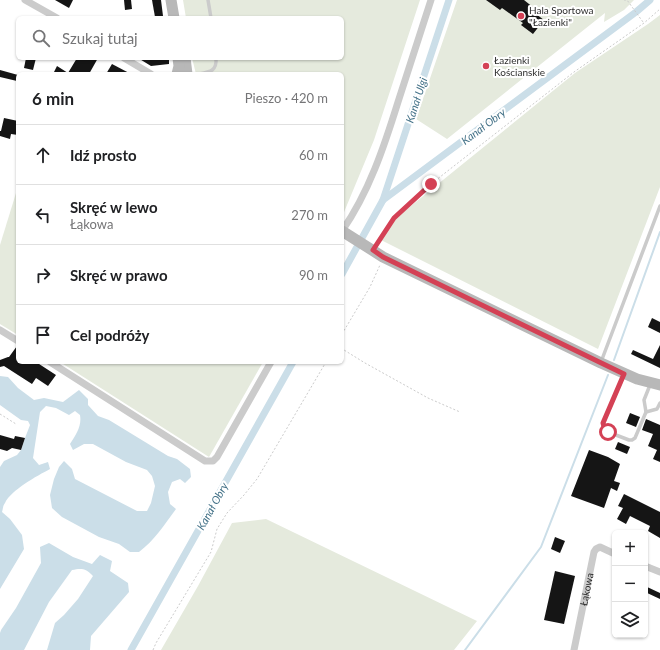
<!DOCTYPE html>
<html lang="pl">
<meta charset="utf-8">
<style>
:root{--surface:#fff;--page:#f6f6f6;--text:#202124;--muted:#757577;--line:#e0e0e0}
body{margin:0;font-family:Lato,sans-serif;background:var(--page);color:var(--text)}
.controls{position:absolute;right:12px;bottom:12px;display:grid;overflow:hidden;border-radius:6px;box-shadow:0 1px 3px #0004}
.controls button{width:36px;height:36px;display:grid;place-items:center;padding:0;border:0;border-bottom:1px solid var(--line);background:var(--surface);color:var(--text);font:20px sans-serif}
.stop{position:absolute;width:12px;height:12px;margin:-9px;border:3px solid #d44155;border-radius:50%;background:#fff}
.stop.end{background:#d44155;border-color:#fff;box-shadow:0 1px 4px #0008}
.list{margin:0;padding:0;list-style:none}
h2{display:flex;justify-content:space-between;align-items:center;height:52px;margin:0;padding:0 16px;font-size:17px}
h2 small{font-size:13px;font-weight:400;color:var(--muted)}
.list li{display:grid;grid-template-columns:26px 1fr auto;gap:12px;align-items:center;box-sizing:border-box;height:60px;padding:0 16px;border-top:1px solid var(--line)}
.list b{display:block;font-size:15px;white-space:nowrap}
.list p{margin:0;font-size:13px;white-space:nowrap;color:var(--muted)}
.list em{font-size:13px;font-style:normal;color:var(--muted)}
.icon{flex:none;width:22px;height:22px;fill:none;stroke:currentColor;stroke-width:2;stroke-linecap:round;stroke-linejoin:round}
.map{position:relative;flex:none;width:660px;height:650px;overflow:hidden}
.search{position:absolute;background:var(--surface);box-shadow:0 1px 3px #0004;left:16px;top:16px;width:328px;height:44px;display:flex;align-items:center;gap:10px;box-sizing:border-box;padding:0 14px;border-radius:6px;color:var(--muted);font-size:15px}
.panel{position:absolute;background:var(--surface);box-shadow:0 1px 3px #0004;left:16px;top:72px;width:328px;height:292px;border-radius:6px}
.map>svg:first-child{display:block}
.green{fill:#e5eadd}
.water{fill:#cbdee8}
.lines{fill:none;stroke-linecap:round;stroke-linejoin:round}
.stream{stroke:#cbdee8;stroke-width:2}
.canal{stroke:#cbdee8;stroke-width:7}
.building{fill:#151515}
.path{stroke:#cbcbcb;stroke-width:1;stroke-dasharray:2 2;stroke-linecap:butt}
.lane{stroke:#cbcbcb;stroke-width:3.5}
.street{stroke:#cbcbcb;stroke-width:7}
.secondary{stroke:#b8b8b8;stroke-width:11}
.route{stroke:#d44155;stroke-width:5}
.poi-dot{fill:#d44155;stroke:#fff;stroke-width:1.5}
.labels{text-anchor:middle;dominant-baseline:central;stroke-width:4;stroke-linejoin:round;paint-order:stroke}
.poi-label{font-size:10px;fill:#2e2e2e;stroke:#fff;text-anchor:start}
.street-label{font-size:10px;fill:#2e2e2e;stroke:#fff}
.water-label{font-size:11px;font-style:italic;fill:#447288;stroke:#fff}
</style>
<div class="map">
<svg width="660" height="650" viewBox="0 0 660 650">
<rect width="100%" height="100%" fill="#fff"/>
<!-- green -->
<g class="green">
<path d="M183 0H420L374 140 342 217V74H196L192 58H342V18H186Z"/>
<path d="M457 0H634L624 10 604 22 605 13 447 139 416 119Z"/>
<path d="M660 15V187L598 349 381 240 396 218 575 73 648 24Z"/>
<path d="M18 190V335L0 324V245L16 193Z"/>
<path d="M60 362H263L209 457Z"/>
<path d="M266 519 477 621 454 650H161L198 586 232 523Z"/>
</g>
<!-- water -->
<g class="water">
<path d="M0 376 8 377 18 388 34 400 44 398 63 402 79 390 88 399V405L98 416 109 420 168 456 177 459 190 469 191 477 185 483 180 479 172 482 168 492 170 504 176 509C164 525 155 540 139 552H130L119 544 99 537 62 517 52 508 50 495 54 479 59 467 64 461 72 469 75 479 137 511H147L151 503 155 486 152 476 147 470 126 462 93 444H84L73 450 70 444C76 435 82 426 80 415L75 411 69 415 56 408 46 406 40 412 33 458 39 465 48 462 50 469C37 476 11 490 5 503 3 505 3 509 2 512L10 519 22 535 24 549 0 589V467L4 461 17 455 21 450 25 438 30 425 28 421 21 420 0 405Z"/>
<path d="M49 543 73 557 92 564 100 555 112 561 110 571 128 583 129 592 91 636 90 650H47L55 623 64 615 78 599 93 576C86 568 81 568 72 570L49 602 24 650H0V633L1 630 16 608 41 563 40 547Z"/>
</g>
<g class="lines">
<!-- stream -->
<g class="stream">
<path d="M614 360 660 232"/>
<path d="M465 650 541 547 608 375"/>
</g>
<!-- canal -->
<g class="canal">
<path d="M383 200 449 0"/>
<path d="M342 274 383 200 636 12 650 0"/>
<path d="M131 650 293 362"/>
</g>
</g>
<!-- building -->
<g class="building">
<path d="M55 0H73L69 8Z"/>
<path d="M124 0H131L132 9 125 10Z"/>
<path d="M152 0H161L163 16 155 17Z"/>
<path d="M486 0H524L534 8 533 10 537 13 536 14 544 20 533 34 521 25 523 23 502 8 500 10Z"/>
<path d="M26 58H36L33 70 24 68Z"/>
<path d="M77 58H98L89 74H53L57 66 68 73Z"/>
<path d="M138 58H169V64L151 66Z"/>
<path d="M112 64 131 74H106Z"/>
<path d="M0 70 18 75 17 81 0 77Z"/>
<path d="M4 118 18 121V135L11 134 10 139 0 136V131H1Z"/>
<path d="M652 318 660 322V333L648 327Z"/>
<path d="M660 345V368L631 354 633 350 653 359Z"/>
<path d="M17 346H18V362H36L56 375 48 386 36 378 32 384 4 366 0 367V360L8 357H9Z"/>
<path d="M630 413 640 417 636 427 626 423Z"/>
<path d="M646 419 660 425V462L653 459 657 450 648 446 653 434 642 430Z"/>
<path d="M0 435 14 439 15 436 25 438 21 450 12 448 7 451 0 449Z"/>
<path d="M618 442 630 447 627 454 615 449Z"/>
<path d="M589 450 608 457 620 464 614 481 620 483 617 491 611 488 604 508 571 496Z"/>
<path d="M624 494 660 512V538L648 531 650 526 630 516 626 524 617 519 623 508 618 506Z"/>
<path d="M555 537 565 541 560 553 551 549Z"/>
<path d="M555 571 575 576 564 624 544 620Z"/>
<path d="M645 586 660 593V599L645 592Z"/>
</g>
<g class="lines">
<!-- path -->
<g class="path">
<path d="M624 0H627L643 22"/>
<path d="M378 242 395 218 431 184 574 72 644 23 660 9"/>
<path d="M342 334 370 287 380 265"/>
<path d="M342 347 344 350 365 363 428 398 460 412"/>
<path d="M0 414 16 424"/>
<path d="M153 650 156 643 211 552 217 529 227 513 244 495 257 479 326 362"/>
</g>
<!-- lane -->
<g class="lane">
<path d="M208 0 211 18"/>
<path d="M199 74C210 72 217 71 216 58"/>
<path d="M601 362 660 206"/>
<path d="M624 375 603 423 605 430 608 432 629 440H632L635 438 646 412 644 400 650 385"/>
<path d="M646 412 657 409 660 403"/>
</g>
<!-- street -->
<g class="street">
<path d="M25 0 57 18"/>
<path d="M124 58 151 74"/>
<path d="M342 231C369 192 384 147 398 102 409 68 420 34 431 0"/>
<path d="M0 330 18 341"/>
<path d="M50 362 205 461H213L217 457 271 362"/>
<path d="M645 566 660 572"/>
<path id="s1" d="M574 650 594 552 596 549 600 547 615 554"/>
</g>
<!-- secondary -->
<g class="secondary">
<path d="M171 0 174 18"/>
<path d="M185 58 187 74"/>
<path d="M177 74 179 66 178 58"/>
<path d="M342 231 383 257 601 363 637 379 660 385"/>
</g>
</g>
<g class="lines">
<!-- route -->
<path class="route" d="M431 184 394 218 373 250 383 257 624 374 603 423 605 430 608 432"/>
</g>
<!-- markers -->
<g class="poi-dot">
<circle cx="521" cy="16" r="4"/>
<circle cx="486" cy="66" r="4"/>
</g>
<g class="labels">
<!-- poi labels -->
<g class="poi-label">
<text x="529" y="10">Hala Sportowa<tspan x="529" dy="12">"Łazienki"</tspan></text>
<text x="494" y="60">Łazienki<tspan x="494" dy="12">Kościanskie</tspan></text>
</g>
<!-- street labels -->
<g class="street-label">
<text stroke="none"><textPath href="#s1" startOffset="62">Łąkowa</textPath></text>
</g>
<!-- water labels -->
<g class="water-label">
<text transform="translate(416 100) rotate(-72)">Kanał Ulgi</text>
<text transform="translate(483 126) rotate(-37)">Kanał Obry</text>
<text transform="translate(212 506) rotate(-61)">Kanał Obry</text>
</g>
</g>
</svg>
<div class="controls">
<button>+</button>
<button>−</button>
<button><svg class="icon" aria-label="layers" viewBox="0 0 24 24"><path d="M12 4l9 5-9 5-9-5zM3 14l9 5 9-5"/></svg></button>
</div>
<div class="stop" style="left:608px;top:432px"></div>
<div class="stop end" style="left:431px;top:184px"></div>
<div class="search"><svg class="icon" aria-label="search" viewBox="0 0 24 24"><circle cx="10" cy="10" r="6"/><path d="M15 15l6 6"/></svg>Szukaj tutaj</div>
<section class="panel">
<h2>6 min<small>Pieszo · 420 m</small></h2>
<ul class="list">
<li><svg class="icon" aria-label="ahead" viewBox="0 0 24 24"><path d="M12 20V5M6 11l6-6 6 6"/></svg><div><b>Idź prosto</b></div><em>60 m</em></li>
<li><svg class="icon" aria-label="left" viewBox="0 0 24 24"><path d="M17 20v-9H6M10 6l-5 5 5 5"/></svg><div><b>Skręć w lewo</b><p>Łąkowa</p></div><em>270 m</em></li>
<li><svg class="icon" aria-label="right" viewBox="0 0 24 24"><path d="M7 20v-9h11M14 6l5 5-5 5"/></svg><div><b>Skręć w prawo</b></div><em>90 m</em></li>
<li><svg class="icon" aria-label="arrive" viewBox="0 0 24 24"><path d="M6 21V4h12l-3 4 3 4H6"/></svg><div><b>Cel podróży</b></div></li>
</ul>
</section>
</div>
